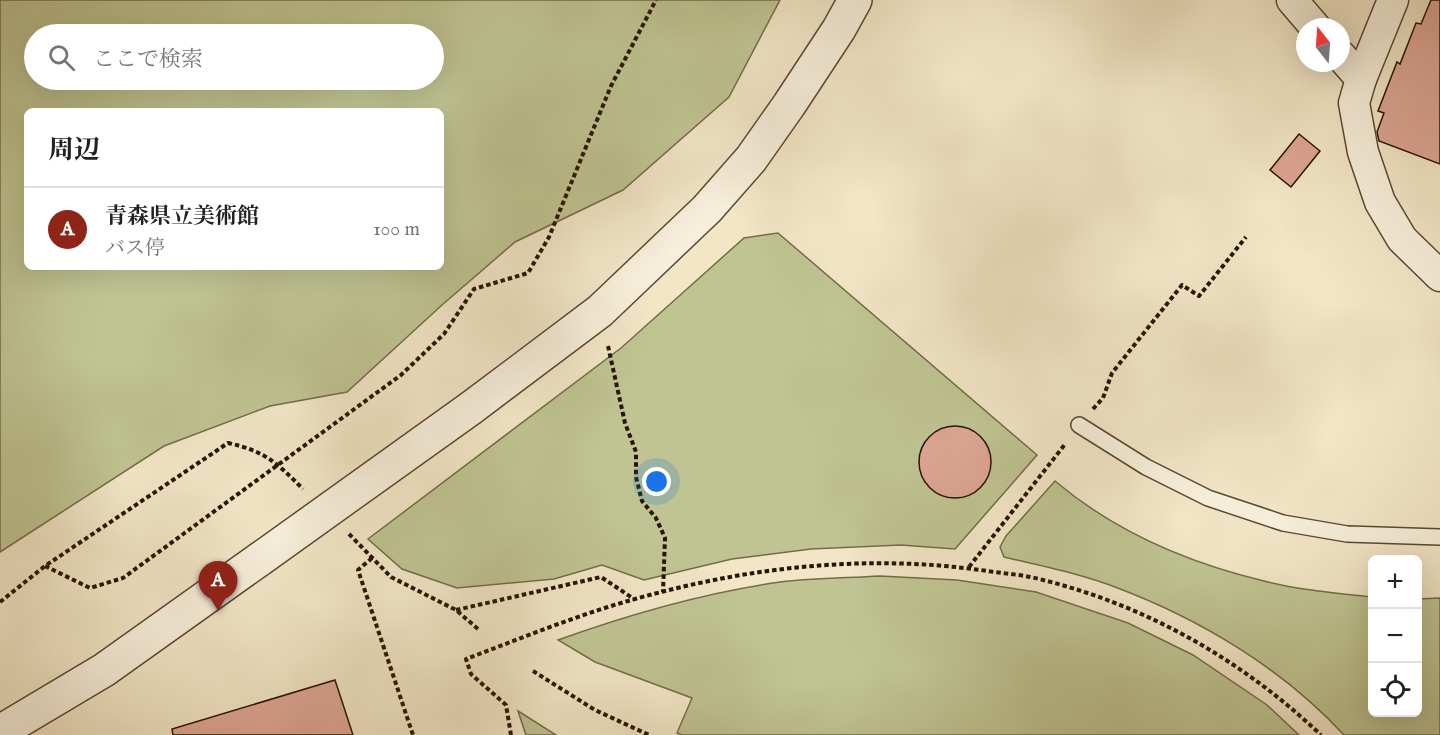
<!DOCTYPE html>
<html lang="ja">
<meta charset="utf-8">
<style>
:root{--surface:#fff;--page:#f2f2f2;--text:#202124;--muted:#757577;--line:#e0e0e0;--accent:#8f2418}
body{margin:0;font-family:"IM FELL English","Noto Serif JP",serif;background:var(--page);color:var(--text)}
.controls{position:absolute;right:18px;bottom:18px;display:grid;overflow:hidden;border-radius:9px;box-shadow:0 6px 24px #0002}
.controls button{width:54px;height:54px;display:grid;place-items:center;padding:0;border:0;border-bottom:2px solid var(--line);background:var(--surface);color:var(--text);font:30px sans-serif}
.compass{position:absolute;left:1296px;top:18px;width:54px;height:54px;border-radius:50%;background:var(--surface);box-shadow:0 6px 24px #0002;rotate:343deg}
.you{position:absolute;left:657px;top:482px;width:21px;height:21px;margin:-15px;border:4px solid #fff;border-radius:50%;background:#1a73e8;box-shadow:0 0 0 9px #1a73e833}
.badge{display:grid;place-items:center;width:39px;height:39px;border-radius:50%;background:var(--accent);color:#fff;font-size:20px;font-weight:700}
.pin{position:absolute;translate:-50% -50px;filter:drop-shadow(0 2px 3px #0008)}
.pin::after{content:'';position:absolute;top:32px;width:21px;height:18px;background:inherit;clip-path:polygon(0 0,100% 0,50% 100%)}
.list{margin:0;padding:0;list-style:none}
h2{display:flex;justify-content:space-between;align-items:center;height:78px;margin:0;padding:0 24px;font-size:26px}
h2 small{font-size:20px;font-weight:400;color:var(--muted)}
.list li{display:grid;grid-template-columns:39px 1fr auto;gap:18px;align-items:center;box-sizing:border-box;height:84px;padding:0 24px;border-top:2px solid var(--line)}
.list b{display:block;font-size:22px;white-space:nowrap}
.list p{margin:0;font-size:20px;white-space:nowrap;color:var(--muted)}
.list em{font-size:20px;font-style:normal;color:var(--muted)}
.icon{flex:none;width:33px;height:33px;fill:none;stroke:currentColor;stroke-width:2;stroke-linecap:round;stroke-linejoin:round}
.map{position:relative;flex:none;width:1440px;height:735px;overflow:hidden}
.search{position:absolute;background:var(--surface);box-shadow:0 6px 24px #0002;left:24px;top:24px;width:420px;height:66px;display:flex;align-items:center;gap:15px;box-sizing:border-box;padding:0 21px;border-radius:33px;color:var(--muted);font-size:22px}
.panel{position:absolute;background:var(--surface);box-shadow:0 6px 24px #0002;left:24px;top:108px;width:420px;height:162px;border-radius:9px}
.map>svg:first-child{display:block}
.green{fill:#bfc492;stroke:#746c49;stroke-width:1.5;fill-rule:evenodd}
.building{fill:#dda595;stroke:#281300;stroke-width:1.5}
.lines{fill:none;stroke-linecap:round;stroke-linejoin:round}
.service-casing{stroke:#5a4832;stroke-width:18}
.minor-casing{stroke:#5a4832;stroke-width:33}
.tertiary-casing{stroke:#5a4832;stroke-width:36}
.path{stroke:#281300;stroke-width:4;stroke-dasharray:4.5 3;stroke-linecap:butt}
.service{stroke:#f7efdb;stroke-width:15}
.minor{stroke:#f7efdb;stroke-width:30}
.tertiary{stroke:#f7efdb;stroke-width:33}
.tertiary-bridge-casing{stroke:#5a4832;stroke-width:36;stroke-linecap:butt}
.tertiary-bridge{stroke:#f7efdb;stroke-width:33}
</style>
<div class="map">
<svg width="1440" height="735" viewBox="0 0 1440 735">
<rect width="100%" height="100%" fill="#f2e6c7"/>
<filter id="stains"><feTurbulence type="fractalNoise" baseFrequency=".00333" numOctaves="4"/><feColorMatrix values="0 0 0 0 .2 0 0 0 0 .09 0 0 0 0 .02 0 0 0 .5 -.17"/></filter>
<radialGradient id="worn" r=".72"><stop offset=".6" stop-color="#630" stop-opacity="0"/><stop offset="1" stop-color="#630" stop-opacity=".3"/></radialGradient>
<!-- green -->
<g class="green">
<path d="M0 0H780L729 97 623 190 515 242 442 305 347 392 270 406 164 446 0 552ZM434 34V80H34V34ZM27 111H441V267H27Z"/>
<path d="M778 233 1037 455 955 549 901 545 811 549 732 559 644 580 602 565 554 579 457 588 402 569 368 539 621 348 744 238Z"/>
<path d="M1055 481C1114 531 1189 563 1264 581 1299 590 1336 593 1372 597V712H1418V599L1440 598V735H1344C1282 668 1200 619 1115 587 1079 573 1041 566 1004 557L1000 547 1006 536Z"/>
<path d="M880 576 957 580 1036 592 1128 623 1193 655 1267 705 1299 735H682L677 733 692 698 595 662 558 640C630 614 703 593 780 582 813 578 847 578 880 576Z"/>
<path d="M518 711 556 735H526Z"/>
</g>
<!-- building -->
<g class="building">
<path d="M1431 0H1440V164L1379 141 1377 132 1384 113 1378 111 1397 62 1400 64 1416 23 1421 24Z"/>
<path d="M1299 134 1320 151 1291 187 1270 170Z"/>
<circle cx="955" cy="462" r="36"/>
<path d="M335 680 353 735H173L172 729Z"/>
</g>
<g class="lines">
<!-- service casing -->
<g class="service-casing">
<path id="service" d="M1079 425 1146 467 1208 498 1283 523 1347 534 1440 537"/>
</g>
<!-- minor casing -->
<g class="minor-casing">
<g id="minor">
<path d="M1292 0 1315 27"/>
<path d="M1341 56 1361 79 1354 103 1363 152 1380 202 1402 239 1440 276"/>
<path d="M1361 79 1393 0"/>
</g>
</g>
<!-- tertiary casing -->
<g class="tertiary-casing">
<g id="tertiary">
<path d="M471 408 600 311 707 209 751 159 789 105 839 29 855 0"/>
<path d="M0 732 104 670 260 559"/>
</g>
</g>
<!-- path -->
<g class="path">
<path d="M608 346 625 423 636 452V477L642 501 656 518 665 538 663 592"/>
<path d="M1093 409 1103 398 1112 373 1182 285 1199 296 1246 237"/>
<path d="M349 534 391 577 456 610 478 629"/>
<path d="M372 558 358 570 413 735"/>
<path d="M45 566 90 588 123 578 401 375 444 334 474 289 528 273 549 237 611 86 656 0"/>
<path d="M969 567 1066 443"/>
<path d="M0 602 45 566 228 443C265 451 277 463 303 489"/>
<path d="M456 610 601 577 634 599"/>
<path d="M533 671 595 710 649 735"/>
<path d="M511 735 506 705 471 674 466 659C522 638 577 615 635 599 752 566 873 553 994 572 1009 574 1024 575 1039 579 1146 605 1242 660 1321 735"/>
</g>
<!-- service -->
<use href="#service" class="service"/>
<!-- minor -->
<use href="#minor" class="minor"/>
<!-- tertiary -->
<use href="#tertiary" class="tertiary"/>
<!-- tertiary-bridge casing -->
<g class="tertiary-bridge-casing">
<path id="tertiary-bridge" d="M260 559 471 408"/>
</g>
<!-- tertiary-bridge -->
<use href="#tertiary-bridge" class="tertiary-bridge"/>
</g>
<rect width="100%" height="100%" filter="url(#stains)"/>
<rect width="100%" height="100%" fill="url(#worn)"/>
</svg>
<div class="controls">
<button>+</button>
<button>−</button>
<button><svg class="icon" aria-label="locate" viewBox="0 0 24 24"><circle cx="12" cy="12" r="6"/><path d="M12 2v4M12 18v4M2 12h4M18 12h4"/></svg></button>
</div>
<svg class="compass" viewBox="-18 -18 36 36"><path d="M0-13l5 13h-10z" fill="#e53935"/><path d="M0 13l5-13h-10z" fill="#757577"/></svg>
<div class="you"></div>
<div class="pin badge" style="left:218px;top:611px">A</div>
<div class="search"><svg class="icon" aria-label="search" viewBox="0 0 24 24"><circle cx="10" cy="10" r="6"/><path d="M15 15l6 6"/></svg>ここで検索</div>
<section class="panel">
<h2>周辺<small></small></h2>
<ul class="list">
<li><span class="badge">A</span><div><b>青森県立美術館</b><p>バス停</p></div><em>100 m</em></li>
</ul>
</section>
</div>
